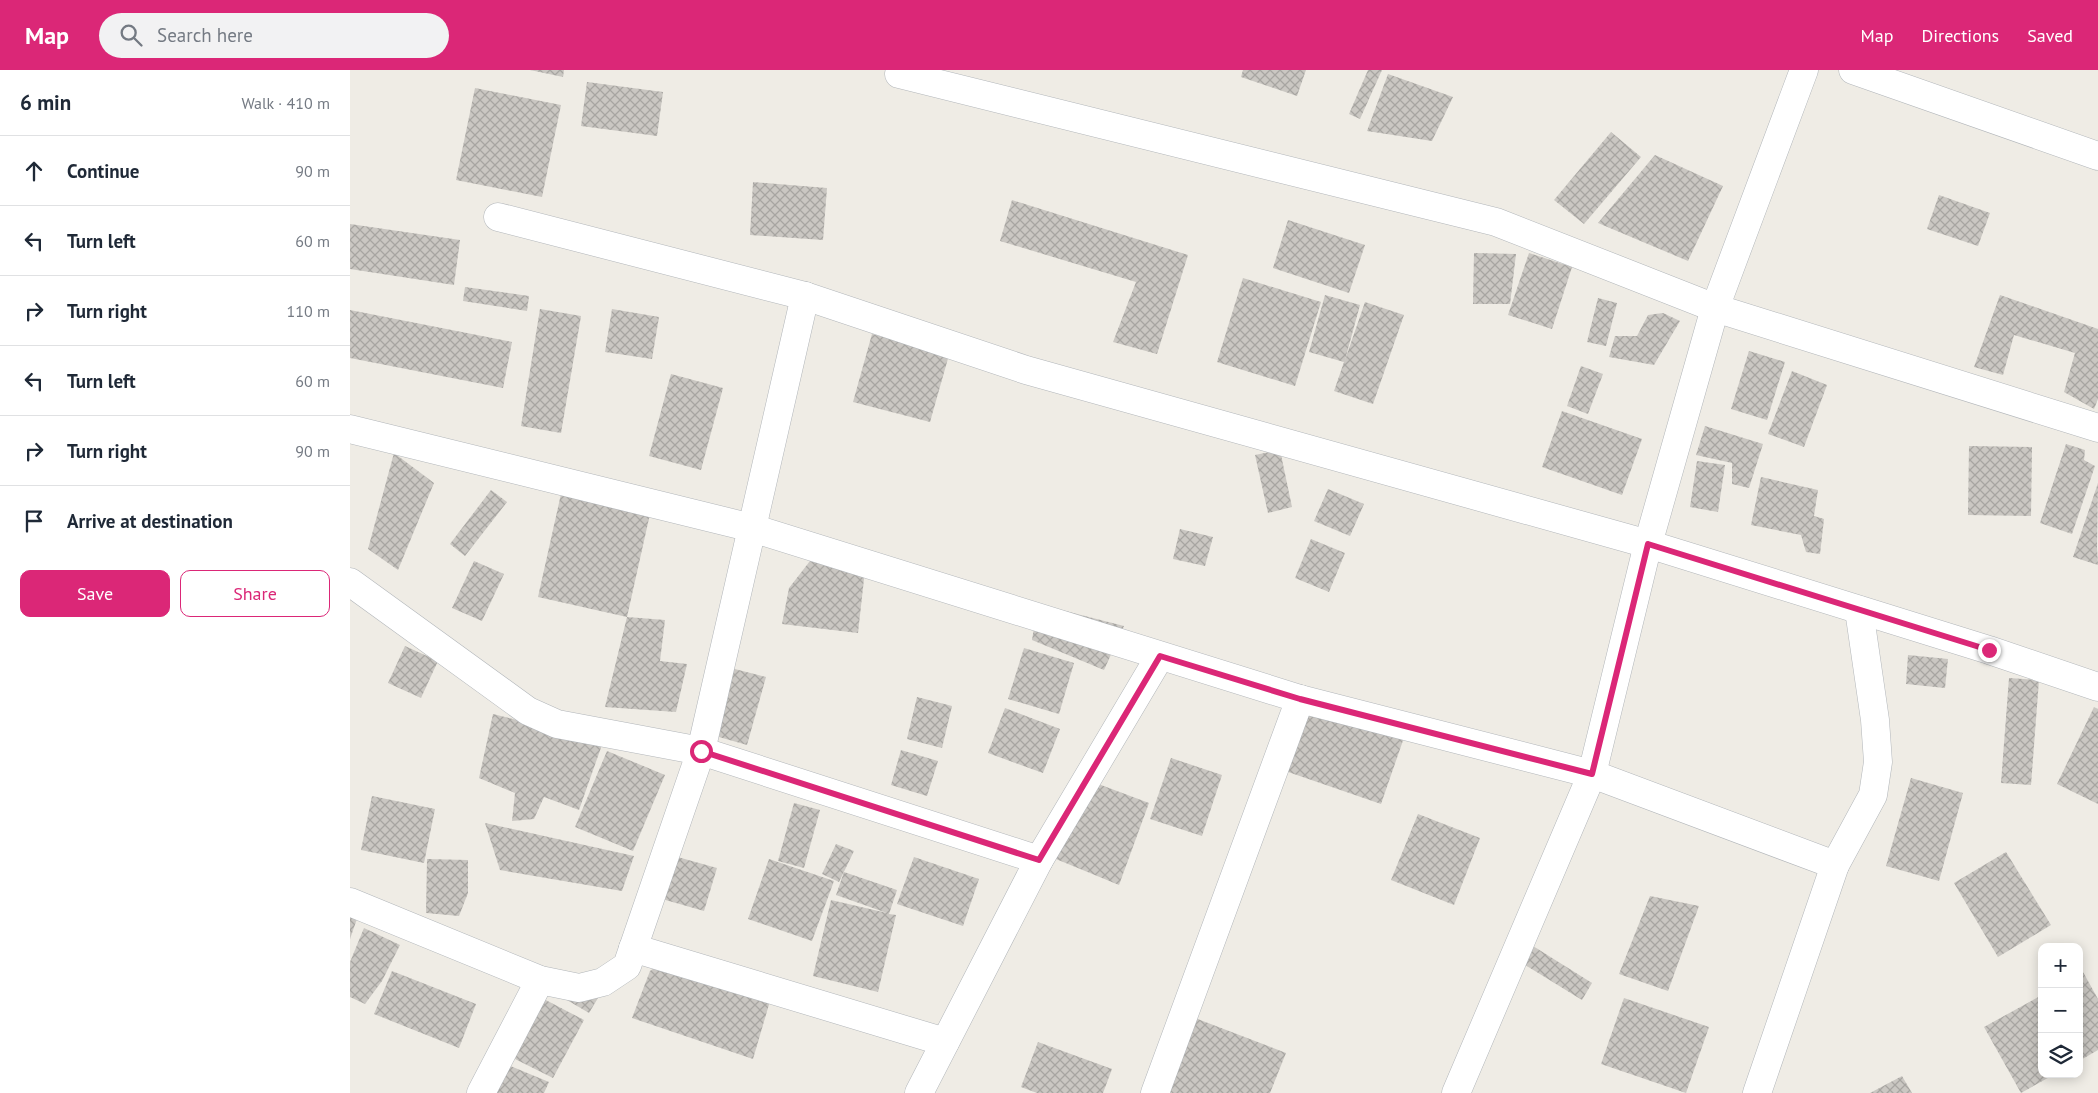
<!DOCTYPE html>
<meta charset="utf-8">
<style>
:root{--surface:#fff;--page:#f2f2f3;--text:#1f2937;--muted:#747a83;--line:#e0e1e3;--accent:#db2777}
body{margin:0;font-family:"PT Sans",sans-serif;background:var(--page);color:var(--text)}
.controls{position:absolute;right:15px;bottom:15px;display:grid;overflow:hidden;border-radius:10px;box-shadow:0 2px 12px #0003}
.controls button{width:45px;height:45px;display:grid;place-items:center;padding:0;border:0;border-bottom:1px solid var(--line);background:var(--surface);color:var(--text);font:25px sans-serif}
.stop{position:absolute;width:15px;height:15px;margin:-11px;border:4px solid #db2777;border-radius:50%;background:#fff}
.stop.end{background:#db2777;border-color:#fff;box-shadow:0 1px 5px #0008}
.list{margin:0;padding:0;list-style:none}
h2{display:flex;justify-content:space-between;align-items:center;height:65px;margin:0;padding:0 20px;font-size:21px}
h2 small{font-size:16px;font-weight:400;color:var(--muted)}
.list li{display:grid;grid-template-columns:32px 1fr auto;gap:15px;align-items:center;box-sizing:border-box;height:70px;padding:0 20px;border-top:1px solid var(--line)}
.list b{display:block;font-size:19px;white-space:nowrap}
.list em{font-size:16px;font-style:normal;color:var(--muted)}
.actions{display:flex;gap:10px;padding:15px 20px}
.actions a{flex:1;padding:11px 0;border:1px solid var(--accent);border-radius:10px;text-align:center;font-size:18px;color:var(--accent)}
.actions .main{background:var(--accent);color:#fff}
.icon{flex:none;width:28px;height:28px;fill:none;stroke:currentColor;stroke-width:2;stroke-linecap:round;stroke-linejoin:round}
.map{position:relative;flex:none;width:1748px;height:1023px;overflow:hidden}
header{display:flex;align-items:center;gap:30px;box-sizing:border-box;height:70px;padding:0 25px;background:var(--accent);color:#fff}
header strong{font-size:24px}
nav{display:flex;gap:28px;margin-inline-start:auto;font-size:18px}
.search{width:350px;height:45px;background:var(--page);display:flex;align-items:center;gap:12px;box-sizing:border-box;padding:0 18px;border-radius:28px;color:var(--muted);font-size:19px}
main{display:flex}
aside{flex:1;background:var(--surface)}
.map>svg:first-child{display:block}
.building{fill:url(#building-cross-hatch)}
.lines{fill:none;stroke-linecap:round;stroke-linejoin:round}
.minor-casing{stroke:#b2b6ba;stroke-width:29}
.minor{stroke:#fff;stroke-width:28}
.route{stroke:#db2777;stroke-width:6}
</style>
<header>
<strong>Map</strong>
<div class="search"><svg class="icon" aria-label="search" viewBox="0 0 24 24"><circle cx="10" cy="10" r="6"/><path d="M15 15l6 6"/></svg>Search here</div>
<nav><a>Map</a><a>Directions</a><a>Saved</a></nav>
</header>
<main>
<aside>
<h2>6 min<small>Walk · 410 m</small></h2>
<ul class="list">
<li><svg class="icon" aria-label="ahead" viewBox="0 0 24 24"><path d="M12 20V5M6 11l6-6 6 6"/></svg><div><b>Continue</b></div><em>90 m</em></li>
<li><svg class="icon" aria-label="left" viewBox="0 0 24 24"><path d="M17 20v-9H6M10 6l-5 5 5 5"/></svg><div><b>Turn left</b></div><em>60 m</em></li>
<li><svg class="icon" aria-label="right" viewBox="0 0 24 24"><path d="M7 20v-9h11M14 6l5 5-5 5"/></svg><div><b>Turn right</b></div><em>110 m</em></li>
<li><svg class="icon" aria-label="left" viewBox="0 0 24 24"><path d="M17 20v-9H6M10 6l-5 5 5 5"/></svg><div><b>Turn left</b></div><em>60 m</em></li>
<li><svg class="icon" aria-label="right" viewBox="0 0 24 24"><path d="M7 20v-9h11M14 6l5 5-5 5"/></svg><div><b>Turn right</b></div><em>90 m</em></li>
<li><svg class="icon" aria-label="arrive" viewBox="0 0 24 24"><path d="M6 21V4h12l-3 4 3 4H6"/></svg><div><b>Arrive at destination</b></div></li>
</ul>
<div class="actions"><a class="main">Save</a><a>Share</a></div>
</aside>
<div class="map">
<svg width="1748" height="1023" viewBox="0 0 1748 1023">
<defs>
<pattern id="building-cross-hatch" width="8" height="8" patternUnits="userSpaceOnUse" patternTransform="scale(1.25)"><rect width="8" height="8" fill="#cac7c2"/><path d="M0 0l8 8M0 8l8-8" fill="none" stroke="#a7a5a1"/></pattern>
</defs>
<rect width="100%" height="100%" fill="#efece5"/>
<!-- building -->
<g class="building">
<path d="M180 0H214L213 7Z"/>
<path d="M893 0H956L947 26 891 7Z"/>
<path d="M1018 0H1032L1010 49 999 44Z"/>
<path d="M1038 4 1103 27 1082 71 1017 61Z"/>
<path d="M237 12 313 22 307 66 231 56Z"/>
<path d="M125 18 211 35 192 127 106 110Z"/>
<path d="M1261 62 1291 87 1234 154 1204 130Z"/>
<path d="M1305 85 1373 116 1338 191 1248 153Z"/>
<path d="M403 112 477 118 473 170 400 165Z"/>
<path d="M1589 125 1640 143 1628 176 1577 159Z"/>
<path d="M662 130 838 185 807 284 763 272 786 212 650 171Z"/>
<path d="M938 150 1015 175 999 223 923 198Z"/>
<path d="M0 154 110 170 104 215 0 199Z"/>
<path d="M1124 183 1166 184 1160 234H1123Z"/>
<path d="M1179 183 1222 197 1202 259 1158 245Z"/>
<path d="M893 208 971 232 945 316 867 292Z"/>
<path d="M115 217 179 226 177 241 113 231Z"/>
<path d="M975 225 1010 235 995 290 1015 232 1054 245 1023 334 984 321 994 292 959 282Z"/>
<path d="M1650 225 1748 259V329L1744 339 1714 322 1725 283 1664 265 1653 305 1624 297Z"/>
<path d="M1248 228 1267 233 1256 276 1237 272Z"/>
<path d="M190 239 231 246 211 363 171 356Z"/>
<path d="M262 239 309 247 302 289 255 282Z"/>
<path d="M0 240 162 272 153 318 0 288Z"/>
<path d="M1313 243 1330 251 1304 295 1259 287 1265 266H1287L1298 245Z"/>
<path d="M522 264 599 285 580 352 503 332Z"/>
<path d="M1399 281 1435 292 1417 350 1381 339Z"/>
<path d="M1231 296 1253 304 1238 344 1217 336Z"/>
<path d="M1442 301 1477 315 1454 377 1418 364Z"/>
<path d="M321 304 373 318 351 400 299 386Z"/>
<path d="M1212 341 1292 369 1272 425 1192 397Z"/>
<path d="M1355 356 1413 374 1399 418 1382 414V393L1346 385Z"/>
<path d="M1716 374 1735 380 1734 390 1745 396 1722 464 1690 453Z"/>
<path d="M1619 376 1682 377 1681 446 1618 445Z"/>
<path d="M930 380 942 437 918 443 905 385Z"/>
<path d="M44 383 84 413 48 500 18 479Z"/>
<path d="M1347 391 1375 395 1368 442 1340 437Z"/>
<path d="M1411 407 1468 420 1464 446 1474 449 1470 484 1456 482 1451 465 1401 455Z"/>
<path d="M1748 413 1747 477 1748 495 1723 487Z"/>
<path d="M213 415 302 435 277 547 188 527Z"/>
<path d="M978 419 1014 434 1000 466 964 451Z"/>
<path d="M141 420 157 432 115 486 100 474Z"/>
<path d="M830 459 863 467 855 496 823 489Z"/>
<path d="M961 469 995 483 979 522 945 508Z"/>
<path d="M124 491 154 504 132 551 102 538Z"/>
<path d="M460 491 515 500 508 563 432 554 439 518Z"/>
<path d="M688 534 774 556 754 600 682 570Z"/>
<path d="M277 547 315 550 310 591 337 594 326 642 255 637Z"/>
<path d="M55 576 88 591 71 628 38 613Z"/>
<path d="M674 578 724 593 709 644 658 629Z"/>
<path d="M1558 585 1598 589 1595 618 1556 614Z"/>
<path d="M377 597 416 607 397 675 348 661Z"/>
<path d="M1659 608 1689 610 1681 715 1651 713Z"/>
<path d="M940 619 1057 659 1031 734 915 694Z"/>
<path d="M567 627 602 636 592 678 557 669Z"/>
<path d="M1744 637 1748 639V734L1707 714Z"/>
<path d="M655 638 710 659 693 703 638 683Z"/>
<path d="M143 644 253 672 229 740 194 727 184 749 162 751 165 723 129 708Z"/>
<path d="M551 680 588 691 577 726 541 715Z"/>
<path d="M257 681 315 705 283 781 225 757Z"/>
<path d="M821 688 872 705 852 766 800 749Z"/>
<path d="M727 706 799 733 769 815 689 782Z"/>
<path d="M1561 708 1613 723 1589 811 1536 796Z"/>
<path d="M22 726 85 739 74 793 11 780Z"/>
<path d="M444 733 470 740 454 798 428 791Z"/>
<path d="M1068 744 1130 768 1104 835 1041 810Z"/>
<path d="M135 753 284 786 272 821 150 800Z"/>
<path d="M486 774 504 781 489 812 472 804Z"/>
<path d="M1656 782 1701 855 1648 887 1604 813Z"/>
<path d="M324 786 367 798 354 841 312 829Z"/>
<path d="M564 787 629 809 613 856 547 834Z"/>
<path d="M77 789 118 790V823L109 846 76 843Z"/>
<path d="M419 789 484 811 462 871 398 849Z"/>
<path d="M494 802 547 820 539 844 546 845 528 922 463 906 481 830 537 843 486 825Z"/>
<path d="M1300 826 1349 836 1318 921 1269 904Z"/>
<path d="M0 840 9 843 0 869Z"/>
<path d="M14 858 50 875 32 911 15 934 0 927V892Z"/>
<path d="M1175 871 1242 913 1232 930 1164 888Z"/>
<path d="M321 885 425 914 403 989 282 948 300 901Z"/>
<path d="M42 901 126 934 109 978 24 944Z"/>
<path d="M1733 902 1748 929V980L1729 991V904Z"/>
<path d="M227 915 248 928 239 943 217 930Z"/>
<path d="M1692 925V1004H1705L1671 1023 1634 957Z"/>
<path d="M190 927 234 950 203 1008 159 986Z"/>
<path d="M1274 928 1359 957 1336 1023 1251 994Z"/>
<path d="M845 948 936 983 920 1023H822L817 1021Z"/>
<path d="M688 972 762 999 753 1023H687L671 1017Z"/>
<path d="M153 993 199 1012 194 1023H140Z"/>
<path d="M1552 1006 1562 1023H1520Z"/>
</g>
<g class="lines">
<!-- minor casing -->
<g class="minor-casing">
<g id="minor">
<path d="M1503 0 1748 86"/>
<path d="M549 4 1146 152 1365 238 1748 358"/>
<path d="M148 147 455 226 676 300 1298 474 1639 580 1748 617"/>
<path d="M0 359 402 458 950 629 1242 704 1485 795 1407 1023"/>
<path d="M0 512 178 641 207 654 351 681 689 790"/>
<path d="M1485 795 1523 725 1528 692 1525 650 1509 540"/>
<path d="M0 832 190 910 229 918 253 912 277 896 351 681 455 226"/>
<path d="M283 878 595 972"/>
<path d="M131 1023 190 910"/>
<path d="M569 1023 689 790 810 586"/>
<path d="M805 1023 950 629"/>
<path d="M1106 1023 1242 704 1298 474 1365 238 1454 0"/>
</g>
</g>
<!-- minor -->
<use href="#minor" class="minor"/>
</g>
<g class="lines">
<!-- route -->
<path class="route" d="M351 681 689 790 810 586 950 629 1242 704 1298 474 1639 580"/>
</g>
</svg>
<div class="controls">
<button>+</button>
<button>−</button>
<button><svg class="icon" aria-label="layers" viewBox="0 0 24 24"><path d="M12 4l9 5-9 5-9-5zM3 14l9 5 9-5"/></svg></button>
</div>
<div class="stop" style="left:351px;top:681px"></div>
<div class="stop end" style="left:1639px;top:580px"></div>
</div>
</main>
